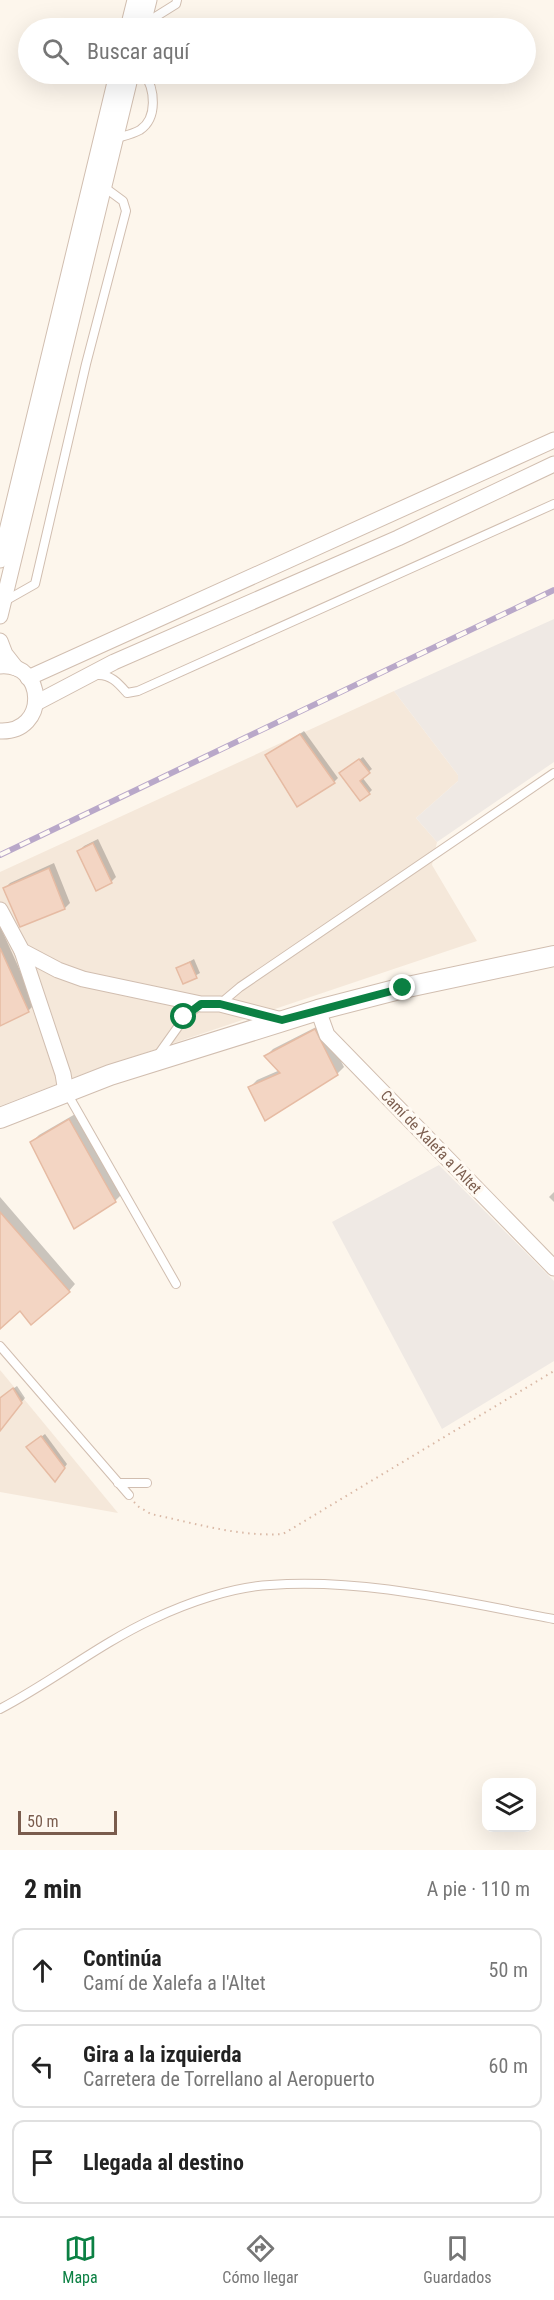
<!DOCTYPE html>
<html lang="es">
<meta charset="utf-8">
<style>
:root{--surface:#fff;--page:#f6f6f6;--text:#222;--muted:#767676;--line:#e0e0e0;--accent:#0b8043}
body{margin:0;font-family:"Roboto Condensed",sans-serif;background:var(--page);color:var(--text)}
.controls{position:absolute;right:18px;bottom:18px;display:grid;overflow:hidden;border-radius:12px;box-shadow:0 6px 24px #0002}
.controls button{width:54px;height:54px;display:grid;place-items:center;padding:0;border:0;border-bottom:2px solid var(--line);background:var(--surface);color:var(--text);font:30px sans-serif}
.scale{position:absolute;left:18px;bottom:15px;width:99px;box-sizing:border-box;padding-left:6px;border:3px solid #7a5c4d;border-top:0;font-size:16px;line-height:21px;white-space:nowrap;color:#7a5c4d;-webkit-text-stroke:4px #fffaf3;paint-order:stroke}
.stop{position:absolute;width:18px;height:18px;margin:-14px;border:4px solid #0b8043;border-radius:50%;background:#fff}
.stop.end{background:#0b8043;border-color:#fff;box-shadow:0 2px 6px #0008}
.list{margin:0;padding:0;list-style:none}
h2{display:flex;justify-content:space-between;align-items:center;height:78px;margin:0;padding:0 24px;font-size:26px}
h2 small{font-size:20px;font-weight:400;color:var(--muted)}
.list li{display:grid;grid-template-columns:39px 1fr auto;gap:18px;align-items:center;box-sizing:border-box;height:84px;margin:0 12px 12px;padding:0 12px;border:2px solid var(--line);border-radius:12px}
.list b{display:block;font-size:22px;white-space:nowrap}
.list p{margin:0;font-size:20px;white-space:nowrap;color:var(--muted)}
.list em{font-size:20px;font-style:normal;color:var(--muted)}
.icon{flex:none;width:33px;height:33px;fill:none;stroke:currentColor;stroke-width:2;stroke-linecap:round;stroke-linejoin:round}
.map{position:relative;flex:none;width:554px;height:1850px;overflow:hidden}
.search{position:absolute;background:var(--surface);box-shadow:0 6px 24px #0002;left:18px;right:18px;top:18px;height:66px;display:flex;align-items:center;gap:15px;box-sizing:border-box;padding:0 21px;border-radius:33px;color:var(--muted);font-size:22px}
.sheet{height:366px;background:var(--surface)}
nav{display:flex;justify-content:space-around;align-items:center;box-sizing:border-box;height:84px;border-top:2px solid var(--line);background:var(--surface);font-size:16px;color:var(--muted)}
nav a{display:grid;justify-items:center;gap:3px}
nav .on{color:var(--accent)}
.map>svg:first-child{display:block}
.residential{fill:#f5e8da}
.industrial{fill:#efe9e4}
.shadow{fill:#0003}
.building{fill:#f3d5c3;stroke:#e6bba3;stroke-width:1.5}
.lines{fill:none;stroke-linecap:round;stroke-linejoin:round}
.service-casing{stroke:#d1beb0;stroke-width:10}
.minor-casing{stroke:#d1beb0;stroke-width:17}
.tertiary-casing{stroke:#d1beb0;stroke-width:22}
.path{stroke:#d9b8a5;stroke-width:2;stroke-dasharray:1.5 4.5;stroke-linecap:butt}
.service{stroke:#fff;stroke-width:8}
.minor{stroke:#fff;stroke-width:15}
.tertiary{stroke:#fff;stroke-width:20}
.rail-casing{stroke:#b9a8c9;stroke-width:6}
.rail{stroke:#fffaf3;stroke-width:4;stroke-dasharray:11;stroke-linecap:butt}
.route{stroke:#0b8043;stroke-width:8}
.labels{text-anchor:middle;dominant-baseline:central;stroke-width:6;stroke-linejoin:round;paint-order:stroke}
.street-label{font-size:15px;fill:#7a5c4d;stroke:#fffaf3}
</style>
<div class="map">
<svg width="554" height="1850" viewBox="0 0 554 1850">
<rect width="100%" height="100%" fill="#fdf6ec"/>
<!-- residential -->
<g class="residential">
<path d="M394 691 458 775V781L416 818 437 842 432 865 477 941 91 1071 0 1106V872Z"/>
<path d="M0 1370 118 1513 0 1492Z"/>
</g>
<!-- industrial -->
<g class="industrial">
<path d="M554 619V762L437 842 416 818 458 781V775L394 691Z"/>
<path d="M439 1165 554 1281V1361L442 1429 332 1222Z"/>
</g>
<!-- shadow -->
<g class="shadow">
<path d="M304 731 338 778 334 782 266 756Z"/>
<path d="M363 757 372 769 362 777 372 790 369 793 345 770Z"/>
<path d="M98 839 116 877 111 882 79 851 84 846Z"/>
<path d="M54 863 70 903 65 908 5 888 10 883Z"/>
<path d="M0 926 35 1004 28 1011 0 1024Z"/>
<path d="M194 959 200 973 184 982 178 968Z"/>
<path d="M322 1024 344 1067 337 1074 250 1087 257 1080 280 1070 266 1056 273 1049Z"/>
<path d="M77 1113 123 1193 116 1200 75 1226 32 1142 39 1135Z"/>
<path d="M554 1192V1202L549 1197Z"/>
<path d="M0 1197 75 1284 69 1291 20 1309 0 1325Z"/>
<path d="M17 1386 25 1398 7 1420 0 1418V1398Z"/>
<path d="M45 1434 67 1464 58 1477 32 1444Z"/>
</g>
<!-- building -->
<g class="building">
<path d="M300 734 335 783 297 807 265 755Z"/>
<path d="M359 759 370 773 360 781 370 794 360 801 339 773Z"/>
<path d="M93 843 112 883 96 891 77 851Z"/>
<path d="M49 868 65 909 20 927 3 888Z"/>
<path d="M0 948 29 1012 0 1026Z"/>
<path d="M190 962 197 978 183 984 176 968Z"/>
<path d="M315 1029 338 1075 265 1121 248 1087 280 1073 264 1056Z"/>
<path d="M69 1119 116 1202 74 1229 30 1142Z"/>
<path d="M0 1212 70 1292 31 1325 20 1311 0 1329Z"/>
<path d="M13 1388 22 1403 0 1431V1398Z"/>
<path d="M41 1436 65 1468 55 1482 26 1447Z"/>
</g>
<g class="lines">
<!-- service casing -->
<g class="service-casing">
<g id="service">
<path d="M144 24 176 4 177 0"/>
<path d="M117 138C124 136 133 134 140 130 158 118 155 88 144 74"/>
<path d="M5 601 35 584 86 364 126 211 123 201 104 187"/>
<path d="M97 675C111 674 119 684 127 693L138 691 554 504"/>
<path d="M221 1003 240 987 554 773"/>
<path d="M158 1055 185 1017 200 1005"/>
<path d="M67 1093 176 1284"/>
<path d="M0 1346 129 1495"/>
<path d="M118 1483H147"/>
<path d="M0 1709C52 1682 99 1644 153 1619 187 1603 232 1587 270 1585 365 1578 461 1602 554 1619"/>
</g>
</g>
<!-- minor casing -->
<g class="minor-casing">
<g id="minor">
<path d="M128 28 135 0"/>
<path d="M142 28 149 0"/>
<path d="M0 560 117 74"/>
<path d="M0 616 131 74"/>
<path d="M0 641 5 654 16 668"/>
<path d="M0 666C46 662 49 733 0 731"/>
<path d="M28 678 554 440"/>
<path d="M36 703 114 662 398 538 554 464"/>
<path d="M0 910 22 951 58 970 83 979 201 1004H220L282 1020"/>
<path d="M22 951 63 1074 66 1092"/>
<path d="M318 1010 327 1035 554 1268"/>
</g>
</g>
<!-- tertiary casing -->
<g class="tertiary-casing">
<path id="tertiary" d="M0 1118 110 1075 318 1010 403 988 554 956"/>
</g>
<!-- path -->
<path class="path" d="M134 1502 139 1507 151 1514C194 1523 239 1537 283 1534L554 1371"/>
<!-- service -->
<use href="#service" class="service"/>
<!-- minor -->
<use href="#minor" class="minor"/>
<!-- tertiary -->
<use href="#tertiary" class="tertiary"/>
<!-- rail casing -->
<g class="rail-casing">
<path id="rail" d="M0 855 554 590"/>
</g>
<!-- rail -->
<use href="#rail" class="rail"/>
</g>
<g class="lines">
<!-- route -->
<path class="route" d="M184 1017 201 1004H220L282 1020 403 988"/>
</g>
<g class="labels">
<!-- street labels -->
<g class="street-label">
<text transform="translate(431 1142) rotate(46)">Camí de Xalefa a l'Altet</text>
</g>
</g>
</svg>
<div class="controls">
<button><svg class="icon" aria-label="layers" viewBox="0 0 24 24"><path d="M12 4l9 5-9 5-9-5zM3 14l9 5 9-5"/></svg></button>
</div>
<div class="scale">50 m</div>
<div class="stop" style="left:184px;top:1017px"></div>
<div class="stop end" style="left:403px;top:988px"></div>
<div class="search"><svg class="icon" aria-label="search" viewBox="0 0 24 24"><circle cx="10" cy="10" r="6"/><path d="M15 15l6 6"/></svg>Buscar aquí</div>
</div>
<section class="sheet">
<h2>2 min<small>A pie · 110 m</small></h2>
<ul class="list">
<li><svg class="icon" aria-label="ahead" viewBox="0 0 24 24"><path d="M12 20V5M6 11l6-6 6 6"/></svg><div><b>Continúa</b><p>Camí de Xalefa a l'Altet</p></div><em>50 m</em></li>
<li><svg class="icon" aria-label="left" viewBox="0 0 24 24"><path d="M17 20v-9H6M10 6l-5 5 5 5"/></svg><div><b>Gira a la izquierda</b><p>Carretera de Torrellano al Aeropuerto</p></div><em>60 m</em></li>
<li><svg class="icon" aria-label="arrive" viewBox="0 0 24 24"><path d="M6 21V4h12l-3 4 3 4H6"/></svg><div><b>Llegada al destino</b></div></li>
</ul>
</section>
<nav>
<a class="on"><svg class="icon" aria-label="map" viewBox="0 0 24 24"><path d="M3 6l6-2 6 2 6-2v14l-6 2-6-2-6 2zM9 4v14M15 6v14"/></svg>Mapa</a>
<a><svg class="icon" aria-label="directions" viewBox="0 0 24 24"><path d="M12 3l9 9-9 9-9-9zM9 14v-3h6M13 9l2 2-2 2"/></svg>Cómo llegar</a>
<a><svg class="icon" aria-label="saved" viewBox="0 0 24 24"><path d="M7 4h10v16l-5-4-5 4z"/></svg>Guardados</a>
</nav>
